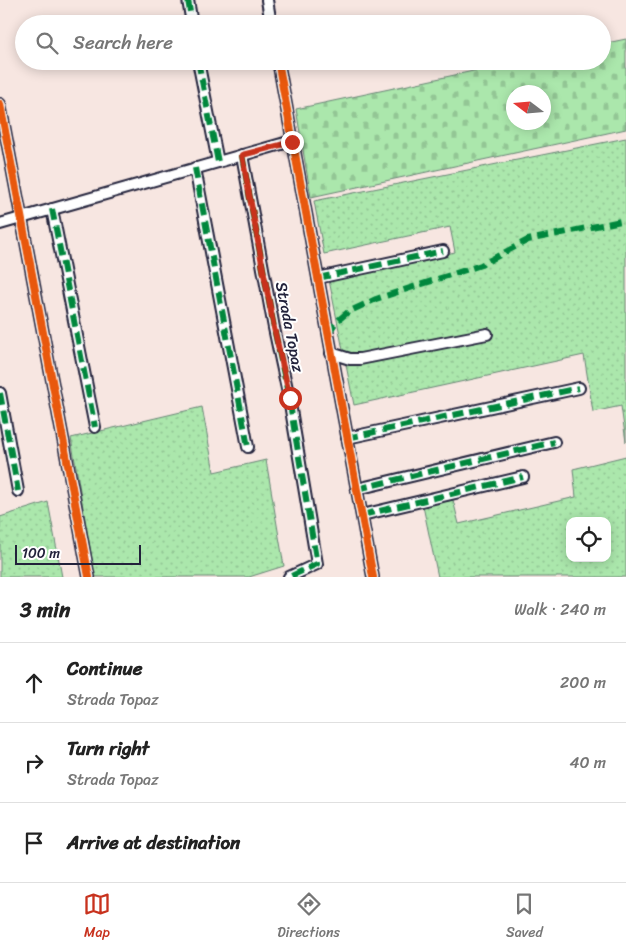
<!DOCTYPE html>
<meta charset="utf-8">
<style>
:root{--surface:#fff;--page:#f2f2f2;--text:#222;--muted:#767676;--line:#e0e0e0;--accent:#c8321e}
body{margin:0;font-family:Sriracha,sans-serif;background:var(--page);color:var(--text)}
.controls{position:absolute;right:15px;bottom:15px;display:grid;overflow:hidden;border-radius:10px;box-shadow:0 2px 12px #0003}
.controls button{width:45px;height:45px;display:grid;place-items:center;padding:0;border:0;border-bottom:1px solid var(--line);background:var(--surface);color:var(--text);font:25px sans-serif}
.compass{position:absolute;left:506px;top:85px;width:45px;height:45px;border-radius:50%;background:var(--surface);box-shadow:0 2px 12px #0003;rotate:286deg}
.scale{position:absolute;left:15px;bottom:12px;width:126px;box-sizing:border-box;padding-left:5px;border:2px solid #22223b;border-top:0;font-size:14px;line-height:18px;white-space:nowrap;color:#22223b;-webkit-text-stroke:4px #fff;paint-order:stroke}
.stop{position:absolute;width:15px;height:15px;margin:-11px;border:4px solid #c8321e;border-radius:50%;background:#fff}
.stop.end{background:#c8321e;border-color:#fff;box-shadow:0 1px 5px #0008}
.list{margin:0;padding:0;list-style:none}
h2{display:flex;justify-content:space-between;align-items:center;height:65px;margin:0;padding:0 20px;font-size:21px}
h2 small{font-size:16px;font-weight:400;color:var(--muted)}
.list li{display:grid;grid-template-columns:32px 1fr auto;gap:15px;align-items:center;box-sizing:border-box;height:80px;padding:0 20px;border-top:1px solid var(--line)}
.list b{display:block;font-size:19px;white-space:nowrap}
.list p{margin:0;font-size:16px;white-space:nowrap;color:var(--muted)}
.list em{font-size:16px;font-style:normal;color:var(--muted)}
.icon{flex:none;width:28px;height:28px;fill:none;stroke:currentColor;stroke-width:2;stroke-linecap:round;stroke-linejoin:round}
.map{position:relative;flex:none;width:626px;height:577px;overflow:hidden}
.search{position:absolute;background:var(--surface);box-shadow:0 2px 12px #0003;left:15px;right:15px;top:15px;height:55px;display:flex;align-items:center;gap:12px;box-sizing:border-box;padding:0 18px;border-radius:28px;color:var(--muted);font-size:19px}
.sheet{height:305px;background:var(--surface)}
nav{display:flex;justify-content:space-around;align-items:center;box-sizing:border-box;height:70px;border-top:1px solid var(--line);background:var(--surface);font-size:14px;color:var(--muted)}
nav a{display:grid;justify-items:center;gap:2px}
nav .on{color:var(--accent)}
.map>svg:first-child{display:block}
.grass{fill:url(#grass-dots);stroke:#668474;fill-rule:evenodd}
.cemetery{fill:url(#cemetery-stones);stroke:#668474;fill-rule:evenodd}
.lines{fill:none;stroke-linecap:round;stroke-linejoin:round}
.minor-casing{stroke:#22223b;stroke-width:14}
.minor{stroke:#fff;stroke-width:10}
.quiet{stroke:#00873e;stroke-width:6;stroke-dasharray:12 6;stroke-linecap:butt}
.cycleway-casing{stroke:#fff;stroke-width:11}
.cycleway{stroke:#e8590c;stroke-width:8}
.route{stroke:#c8321e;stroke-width:6}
.labels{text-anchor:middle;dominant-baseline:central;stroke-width:4;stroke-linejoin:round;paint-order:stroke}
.street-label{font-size:16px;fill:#22223b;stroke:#fff}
</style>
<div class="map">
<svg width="626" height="577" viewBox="0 0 626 577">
<defs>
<pattern id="grass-dots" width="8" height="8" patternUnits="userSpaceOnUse" patternTransform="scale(1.25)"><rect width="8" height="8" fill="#abe7ac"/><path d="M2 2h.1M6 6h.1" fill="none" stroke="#93c695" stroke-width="1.8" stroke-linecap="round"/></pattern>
<pattern id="cemetery-stones" width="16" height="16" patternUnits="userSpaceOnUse" patternTransform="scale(1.25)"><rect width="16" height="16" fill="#abe7ac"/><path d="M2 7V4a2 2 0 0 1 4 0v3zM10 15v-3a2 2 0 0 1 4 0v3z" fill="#93c695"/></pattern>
</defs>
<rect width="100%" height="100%" fill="#f7e6e1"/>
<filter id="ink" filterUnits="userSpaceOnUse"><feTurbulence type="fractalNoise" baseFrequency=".02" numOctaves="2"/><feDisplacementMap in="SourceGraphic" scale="10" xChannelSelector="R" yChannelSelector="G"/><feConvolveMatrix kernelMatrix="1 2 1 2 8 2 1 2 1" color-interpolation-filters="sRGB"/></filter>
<g filter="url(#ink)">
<!-- grass -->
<g class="grass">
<path d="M626 138V442L621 406 593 412 584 355 354 405 329 280 455 252 450 227 324 254 314 201Z"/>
<path d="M202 407 214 472 266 460 284 566 249 577H95L71 438Z"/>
<path d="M626 456V577H438L423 506 453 500 459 524 576 497 573 469ZM570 521H607V558H570Z"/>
<path d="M48 502 62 577H0V517Z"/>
</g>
<!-- cemetery -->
<path class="cemetery" d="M626 39V129L311 197 296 109 520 61H602V44ZM514 92H544V122H514Z"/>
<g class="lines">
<!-- minor casing -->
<g class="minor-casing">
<g id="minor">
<path d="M188 0 192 24"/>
<path d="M267 0 271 24"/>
<path d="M198 61 218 162"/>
<path d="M278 61 373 577"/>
<path d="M0 104 89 577"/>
<path d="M242 155 274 328 289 398 317 564 289 577"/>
<path d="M195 168 248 447"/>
<path d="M52 209 95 427"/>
<path d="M0 224 292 141"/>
<path d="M318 278 443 251"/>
<path d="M331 353 350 359H360L487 334"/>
<path d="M0 393 18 491"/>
<path d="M347 438 579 388"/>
<path d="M357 489 554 442"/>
<path d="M362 515 523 477"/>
</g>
</g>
<!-- minor -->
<use href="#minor" class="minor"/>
<!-- quiet -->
<g class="quiet">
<path d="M188 0 192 24"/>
<path d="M198 61 218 162"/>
<path d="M242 155 274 328 289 398 317 564 289 577"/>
<path d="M195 168 248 447"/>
<path d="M52 209 95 427"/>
<path d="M318 278 443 251"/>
<path d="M328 334 336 322 348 312 376 299 481 265 528 240 626 220"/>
<path d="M0 393 18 491"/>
<path d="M347 438 579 388"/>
<path d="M357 489 554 442"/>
<path d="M362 515 523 477"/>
</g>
<!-- cycleway casing -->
<g class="cycleway-casing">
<g id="cycleway">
<path d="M278 61 373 577"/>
<path d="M0 104 89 577"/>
</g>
</g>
<!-- cycleway -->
<use href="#cycleway" class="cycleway"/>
</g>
</g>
<g class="lines" filter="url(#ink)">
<!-- route -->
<path class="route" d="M290 398 274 328 242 155 292 142"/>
</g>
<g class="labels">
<!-- street labels -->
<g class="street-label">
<text transform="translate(290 327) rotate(79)">Strada Topaz</text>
</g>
</g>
</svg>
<div class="controls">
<button><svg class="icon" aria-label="locate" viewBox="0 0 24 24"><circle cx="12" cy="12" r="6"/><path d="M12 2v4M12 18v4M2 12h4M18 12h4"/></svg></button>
</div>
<svg class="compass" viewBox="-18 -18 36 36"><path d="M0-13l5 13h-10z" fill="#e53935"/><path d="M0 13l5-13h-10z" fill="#767676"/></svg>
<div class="scale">100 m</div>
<div class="stop" style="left:290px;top:398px"></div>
<div class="stop end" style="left:292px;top:142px"></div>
<div class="search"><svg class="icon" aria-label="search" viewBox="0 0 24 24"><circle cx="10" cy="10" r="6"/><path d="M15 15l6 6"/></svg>Search here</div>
</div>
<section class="sheet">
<h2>3 min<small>Walk · 240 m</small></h2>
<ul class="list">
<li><svg class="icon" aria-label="ahead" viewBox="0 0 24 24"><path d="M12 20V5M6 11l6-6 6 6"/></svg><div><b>Continue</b><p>Strada Topaz</p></div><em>200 m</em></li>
<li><svg class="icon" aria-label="right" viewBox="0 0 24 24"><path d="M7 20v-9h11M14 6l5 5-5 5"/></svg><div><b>Turn right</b><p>Strada Topaz</p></div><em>40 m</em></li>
<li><svg class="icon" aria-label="arrive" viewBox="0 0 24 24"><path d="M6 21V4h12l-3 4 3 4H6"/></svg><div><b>Arrive at destination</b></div></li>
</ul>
</section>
<nav>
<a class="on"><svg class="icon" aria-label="map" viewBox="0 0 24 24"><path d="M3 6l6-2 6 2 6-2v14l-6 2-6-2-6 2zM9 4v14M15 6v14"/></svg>Map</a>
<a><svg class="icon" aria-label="directions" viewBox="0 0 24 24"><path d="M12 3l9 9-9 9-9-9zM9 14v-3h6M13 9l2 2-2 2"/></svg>Directions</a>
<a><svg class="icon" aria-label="saved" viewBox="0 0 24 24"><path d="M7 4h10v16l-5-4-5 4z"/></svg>Saved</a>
</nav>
